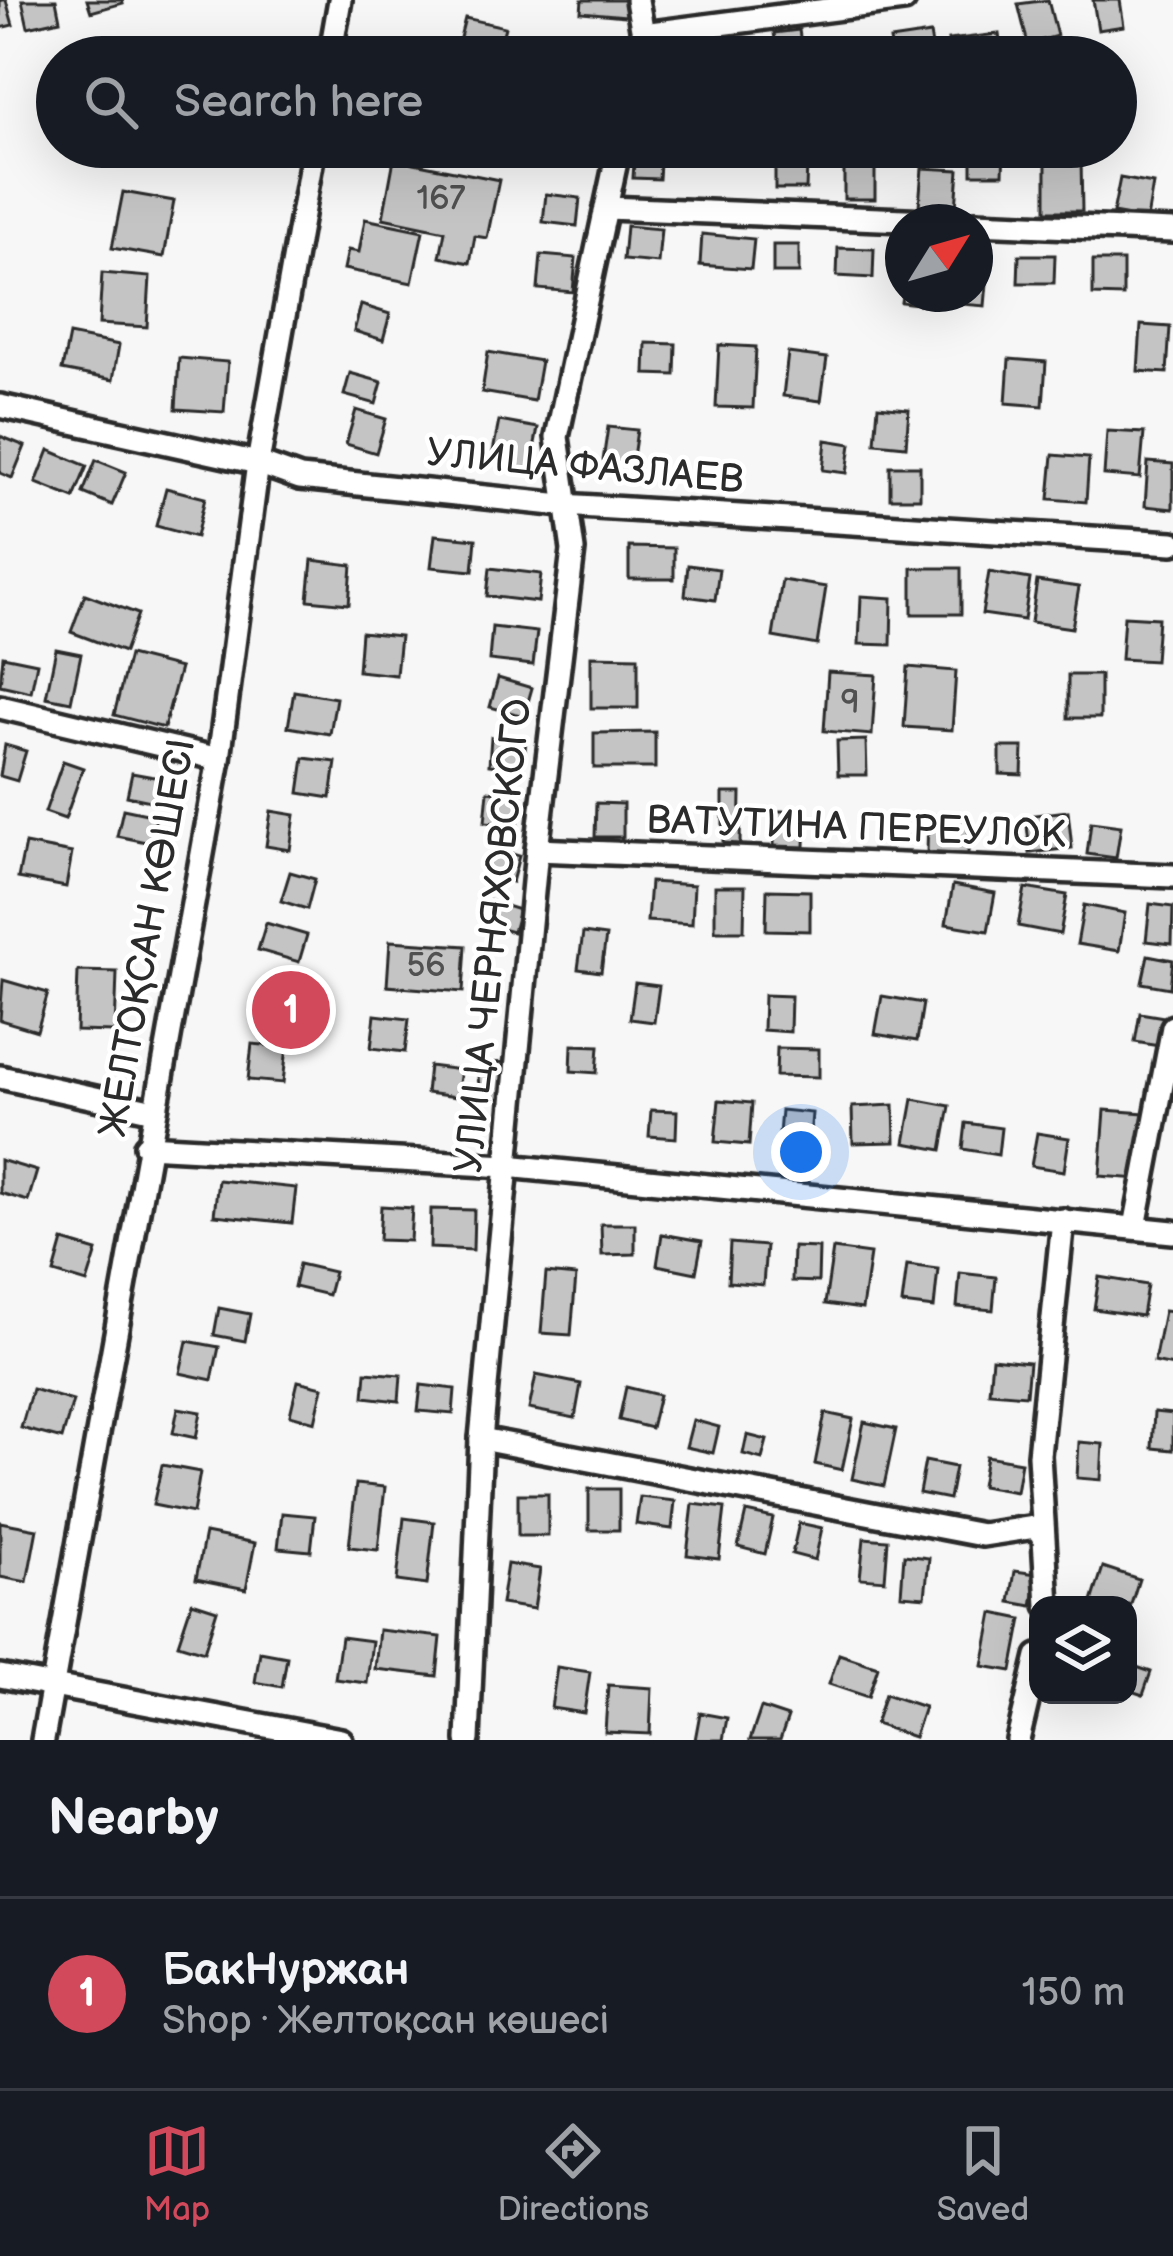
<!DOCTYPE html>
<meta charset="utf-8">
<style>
:root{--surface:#171b24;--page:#242831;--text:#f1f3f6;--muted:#9ea1a6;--line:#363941;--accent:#d1495b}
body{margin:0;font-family:"Balsamiq Sans",sans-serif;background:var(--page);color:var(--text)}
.controls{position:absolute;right:36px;bottom:36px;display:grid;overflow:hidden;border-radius:24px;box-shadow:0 12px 48px #0002}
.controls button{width:108px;height:108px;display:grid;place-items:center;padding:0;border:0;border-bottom:3px solid var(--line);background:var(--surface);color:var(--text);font:60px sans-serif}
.compass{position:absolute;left:885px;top:204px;width:108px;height:108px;border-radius:50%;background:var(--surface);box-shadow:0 12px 48px #0002;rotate:53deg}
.you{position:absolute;left:801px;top:1152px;width:42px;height:42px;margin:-30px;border:9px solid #fff;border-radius:50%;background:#1a73e8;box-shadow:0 0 0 18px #1a73e833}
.badge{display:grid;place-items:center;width:78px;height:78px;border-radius:50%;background:var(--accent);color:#fff;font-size:39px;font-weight:700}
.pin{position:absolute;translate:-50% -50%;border:6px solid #fff;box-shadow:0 3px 12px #0006}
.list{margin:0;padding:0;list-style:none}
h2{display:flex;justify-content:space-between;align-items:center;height:156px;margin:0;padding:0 48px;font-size:51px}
h2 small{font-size:39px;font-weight:400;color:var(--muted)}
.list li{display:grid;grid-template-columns:78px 1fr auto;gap:36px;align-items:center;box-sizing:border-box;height:192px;padding:0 48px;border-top:3px solid var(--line)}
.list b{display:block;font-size:45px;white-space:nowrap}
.list p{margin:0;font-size:39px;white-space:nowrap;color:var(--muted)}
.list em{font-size:39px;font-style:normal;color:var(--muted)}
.icon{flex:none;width:66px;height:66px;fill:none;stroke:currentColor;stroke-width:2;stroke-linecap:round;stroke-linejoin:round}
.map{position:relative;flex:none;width:1173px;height:1740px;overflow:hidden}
.search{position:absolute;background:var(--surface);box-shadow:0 12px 48px #0002;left:36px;right:36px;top:36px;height:132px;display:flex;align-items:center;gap:30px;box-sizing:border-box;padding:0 42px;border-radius:66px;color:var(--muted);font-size:45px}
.sheet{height:348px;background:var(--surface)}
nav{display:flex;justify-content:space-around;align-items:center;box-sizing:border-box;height:168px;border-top:3px solid var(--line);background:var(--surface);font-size:33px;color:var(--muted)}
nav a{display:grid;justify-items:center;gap:6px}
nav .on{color:var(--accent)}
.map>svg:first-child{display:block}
.building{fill:#c4c4c4;stroke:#2b2b2b;stroke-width:3}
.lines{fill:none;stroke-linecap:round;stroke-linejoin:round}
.street-casing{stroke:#2b2b2b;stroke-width:30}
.street{stroke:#fff;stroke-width:21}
.labels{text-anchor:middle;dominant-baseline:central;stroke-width:9;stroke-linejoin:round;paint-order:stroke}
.number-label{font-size:33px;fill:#515151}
.street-label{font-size:39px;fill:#2b2b2b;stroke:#fff}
</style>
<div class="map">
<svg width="1173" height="1740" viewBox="0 0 1173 1740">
<rect width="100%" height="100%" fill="#f7f7f7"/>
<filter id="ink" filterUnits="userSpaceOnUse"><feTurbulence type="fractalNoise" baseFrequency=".00833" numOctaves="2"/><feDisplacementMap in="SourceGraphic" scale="24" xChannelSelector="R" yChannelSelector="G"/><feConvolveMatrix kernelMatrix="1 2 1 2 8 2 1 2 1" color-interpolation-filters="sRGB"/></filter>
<g filter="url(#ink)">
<!-- building -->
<g class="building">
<path d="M0 0H6L13 25 0 28Z"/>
<path d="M22 0H56L60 20 28 27Z"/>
<path d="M87 0H122L123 3 91 12Z"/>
<path d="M582 0H627L626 16 581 12Z"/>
<path d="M1048 0 1057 36 1028 44 1018 4Z"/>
<path d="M1093 0H1120L1124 26 1098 30Z"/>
<path d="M465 18 505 27 497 57H455Z"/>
<path d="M799 30 803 57H778L774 33Z"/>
<path d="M930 34 934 57H893L890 40Z"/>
<path d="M999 34 1002 57H950L948 40Z"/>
<path d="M572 44 601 48 600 57H570Z"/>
<path d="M857 46 859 57H818L817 52Z"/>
<path d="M699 47V57H664V48Z"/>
<path d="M475 147H518L516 161 473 154Z"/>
<path d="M546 147H596L595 155Z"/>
<path d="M635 147H661L659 179 633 178Z"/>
<path d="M972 147H1004L1003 174H972Z"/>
<rect x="844" y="158" width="31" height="41"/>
<path d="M394 159 499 180 487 238 475 236 470 263 440 257 445 231 383 218Z"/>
<path d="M1046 159H1081L1082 211H1046Z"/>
<path d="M775 162 807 163 806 189H775Z"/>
<path d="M922 168 959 170 956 208 919 206Z"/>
<path d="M1120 178 1153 184 1147 219 1113 213Z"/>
<path d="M123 192 174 201 164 257 112 248Z"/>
<path d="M546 194 580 198 577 226 543 222Z"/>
<path d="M365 219 423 231 412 283 344 269 348 250 359 252Z"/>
<path d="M626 226 661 229 658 263 623 260Z"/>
<path d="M702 234 754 239 751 269 700 265Z"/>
<rect x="773" y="245" width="26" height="28"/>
<path d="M975 247 990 249 985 306 948 303 949 294H975Z"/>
<path d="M838 248 874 249 873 278 837 276Z"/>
<path d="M541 255 576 258 573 292 538 289Z"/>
<path d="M1019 255H1055L1054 283H1018Z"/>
<path d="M1093 261H1123V296L1093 295Z"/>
<path d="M102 273 150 277 147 327 99 324Z"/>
<path d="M903 289V294H934L933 306 901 302Z"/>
<path d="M361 305 390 314 383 340 354 331Z"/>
<path d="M1141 325 1170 327 1167 373 1138 371Z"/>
<path d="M69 335 119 345 113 380 62 370Z"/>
<path d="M646 343 676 344 675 375 645 374Z"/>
<path d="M719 345 756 347 753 408 716 407Z"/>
<path d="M488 352 541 361 534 401 482 392Z"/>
<path d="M788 353 827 358 821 401 783 396Z"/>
<path d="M179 358 228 362 224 412 176 409Z"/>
<path d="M1009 359 1046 362 1043 406 1006 403Z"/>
<path d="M350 373 382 382 376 404 344 395Z"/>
<path d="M878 406 909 409 906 446 875 443Z"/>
<path d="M356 410 386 419 376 453 346 444Z"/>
<path d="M499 421 538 428 530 469 491 462Z"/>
<path d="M608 427 637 430 632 464 603 461Z"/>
<path d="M1107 431 1144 433 1140 478 1104 475Z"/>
<path d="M0 436 25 446 12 478 0 473Z"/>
<path d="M826 440 851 444 847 473 823 470Z"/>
<path d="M49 450 87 466 74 498 36 483Z"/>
<path d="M1053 455 1089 458 1086 502 1049 499Z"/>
<path d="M96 460 126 472 112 505 83 493Z"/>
<path d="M1148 462 1173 464V509L1145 506Z"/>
<rect x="890" y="466" width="30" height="32"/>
<path d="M166 488 205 498 196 537 156 526Z"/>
<path d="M435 535 476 539 473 571 431 567Z"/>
<path d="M629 547 674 548V579H629Z"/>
<path d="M312 560 352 565 349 604 308 600Z"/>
<path d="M688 565 719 569 715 600 685 596Z"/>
<path d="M490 568 541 574 538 602 487 596Z"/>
<rect x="912" y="568" width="49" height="46"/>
<path d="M989 572 1030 579 1024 620 982 614Z"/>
<path d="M782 580 826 587 817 645 773 637Z"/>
<path d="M1037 581 1079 587 1072 628 1031 622Z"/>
<path d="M85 594 138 614 124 652 71 632Z"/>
<path d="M861 596 892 598 891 645 859 644Z"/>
<path d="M1124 616 1158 618 1155 661 1121 659Z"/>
<path d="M492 627 537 632 533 665 489 660Z"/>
<path d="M361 632 400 636 396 675 358 671Z"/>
<path d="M56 649 81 654 71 702 46 697Z"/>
<path d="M129 655 180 668 164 728 114 715Z"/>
<path d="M3 656 37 663 31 692 0 685Z"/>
<path d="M591 656 638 657V708H591Z"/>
<path d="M908 667 956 671 952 730 904 727Z"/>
<path d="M828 672 876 675 872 735 824 731Z"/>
<rect x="1068" y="675" width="32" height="43"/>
<path d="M498 678 532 688 524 716 490 707Z"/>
<path d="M294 691 336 698 330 734 288 727Z"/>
<path d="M655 732V768H594V733Z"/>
<path d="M491 737 526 740 523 769 489 765Z"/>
<path d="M866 740 867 775H838L837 741Z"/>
<path d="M5 745 26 751 17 781 0 776Z"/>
<path d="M1000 747H1023L1022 775 1000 774Z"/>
<path d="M304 758 336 762 331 798 299 793Z"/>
<path d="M63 761 83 768 65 819 45 812Z"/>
<path d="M132 773 165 779 160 803 127 796Z"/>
<path d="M488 791 521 795 518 825 485 822Z"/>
<path d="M723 793H741L740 844 723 843Z"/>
<path d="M596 803 623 804V837H595Z"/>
<path d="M123 809 156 816 151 843 117 836Z"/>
<path d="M271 811 295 815 290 850 266 846Z"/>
<path d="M775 811H806L805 847 774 846Z"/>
<path d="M1068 811 1072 848 1030 853 1026 816Z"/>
<path d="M928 815 969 816 968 854 927 853Z"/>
<path d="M1091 822 1121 826 1116 858 1087 854Z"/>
<path d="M25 844 72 853 66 887 18 878Z"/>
<path d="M492 848 519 856 512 882 485 874Z"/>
<path d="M290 872 315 879 307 909 281 901Z"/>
<path d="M650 882 694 885 692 924 647 921Z"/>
<path d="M953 885 995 893 988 931 946 924Z"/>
<path d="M715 886H745L744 931H715Z"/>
<path d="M1025 888 1067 895 1060 934 1018 926Z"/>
<path d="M767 890 810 891V931L766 930Z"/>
<path d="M490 901 519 910 513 932 483 924Z"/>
<path d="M1150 904 1173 907 1172 944 1146 941Z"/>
<path d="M1084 905 1125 913 1119 951 1077 944Z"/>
<path d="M266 923 307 935 299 962 258 950Z"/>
<path d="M583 933 606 936 601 972 578 969Z"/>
<path d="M390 941 466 946 463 992 387 986Z"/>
<path d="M1148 955 1173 960 1170 988 1142 983Z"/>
<path d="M78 971 117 972 115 1032 76 1031Z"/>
<path d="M3 980 48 993 37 1031 0 1020Z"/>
<path d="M635 983 659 986 654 1022 630 1019Z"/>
<path d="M764 995 791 996 790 1032 763 1030Z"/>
<path d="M882 996 923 1003 917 1041 875 1034Z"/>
<path d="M1140 1013 1164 1017 1159 1046 1135 1042Z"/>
<path d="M375 1015 409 1019 405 1052 371 1048Z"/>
<path d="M252 1044 287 1047 283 1083 248 1080Z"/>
<path d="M572 1045 599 1046 597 1073 571 1071Z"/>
<path d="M777 1048 819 1049V1077L776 1076Z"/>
<path d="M505 1062 507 1098 480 1099 477 1064Z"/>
<path d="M429 1066 461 1070 457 1097 426 1093Z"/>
<path d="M913 1099 950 1106 942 1150 905 1143Z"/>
<path d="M719 1100 752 1103 749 1145 715 1142Z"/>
<path d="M894 1105 895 1142 853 1143 852 1107Z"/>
<path d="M651 1110 677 1111 676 1138 649 1136Z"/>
<path d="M781 1110 812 1113 809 1150 778 1147Z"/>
<path d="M1105 1110 1144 1113 1139 1179 1100 1176Z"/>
<path d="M966 1123 1001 1128 998 1155 963 1149Z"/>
<path d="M1037 1133 1069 1138 1064 1171 1031 1166Z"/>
<path d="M0 1160 37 1171 28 1201 0 1193Z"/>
<path d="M218 1180 296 1188 292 1223 214 1215Z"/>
<path d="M381 1206 412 1208 410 1241 379 1240Z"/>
<path d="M431 1209 474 1210 473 1250 430 1248Z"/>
<path d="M601 1224H635V1254L602 1255Z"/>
<path d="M662 1234 702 1241 696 1273 657 1265Z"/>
<path d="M63 1241 97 1251 87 1283 54 1273Z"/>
<path d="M730 1243 766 1246 763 1285 728 1282Z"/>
<path d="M793 1247 819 1248 818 1282 792 1281Z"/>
<path d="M833 1249 870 1254 862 1309 825 1304Z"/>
<path d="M299 1264 334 1272 328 1295 294 1287Z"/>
<path d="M907 1265 938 1269 934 1308 902 1304Z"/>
<path d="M546 1273 576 1276 571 1335 541 1333Z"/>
<path d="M960 1273 996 1277 993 1310 957 1307Z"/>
<path d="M1099 1277 1147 1285 1142 1316 1094 1309Z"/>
<path d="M219 1308 250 1314 245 1341 214 1335Z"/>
<path d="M1164 1311 1173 1312V1366L1154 1362Z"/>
<path d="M187 1341 219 1347 212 1380 180 1373Z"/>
<path d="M992 1358 1029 1362 1026 1395 989 1392Z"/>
<path d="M366 1372 401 1375 399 1401 364 1397Z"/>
<path d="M536 1375 581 1384 575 1418 529 1409Z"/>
<path d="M298 1381 323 1387 315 1422 290 1415Z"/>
<path d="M421 1385 455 1389 453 1414 418 1411Z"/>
<path d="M626 1387 659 1395 651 1428 619 1420Z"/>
<path d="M32 1389 73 1401 62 1439 21 1428Z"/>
<path d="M178 1408 201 1412 196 1438 173 1433Z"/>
<path d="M1154 1412 1173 1414V1450L1152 1448Z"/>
<path d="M825 1413 853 1419 842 1470 815 1464Z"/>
<path d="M693 1420 719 1427 713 1453 686 1447Z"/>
<path d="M864 1422 896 1429 884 1486 852 1479Z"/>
<path d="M747 1435 767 1440 762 1459 743 1454Z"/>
<path d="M1079 1442 1103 1444 1101 1480 1077 1478Z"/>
<path d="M986 1456 1021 1462 1016 1492 981 1486Z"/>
<path d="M925 1461 955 1467 949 1499 919 1493Z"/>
<path d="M162 1465 200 1472 193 1513 153 1505Z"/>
<path d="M356 1484 385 1487 378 1550 349 1547Z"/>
<rect x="589" y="1489" width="30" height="41"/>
<rect x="518" y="1494" width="30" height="42"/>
<path d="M640 1497 675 1501 672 1529 636 1524Z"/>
<path d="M693 1504 725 1508 719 1559 687 1555Z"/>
<path d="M746 1512 773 1518 765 1554 738 1547Z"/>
<path d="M282 1513 315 1516 311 1551 278 1548Z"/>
<path d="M404 1518 434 1522 427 1585 397 1581Z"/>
<path d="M0 1522 37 1529 27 1582 0 1577Z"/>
<path d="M799 1523 822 1528 815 1560 792 1554Z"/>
<path d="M205 1533 255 1543 246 1589 196 1579Z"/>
<path d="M864 1538 888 1540 885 1580 860 1578Z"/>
<path d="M904 1555 929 1558 925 1597 901 1595Z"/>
<path d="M507 1564 540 1569 534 1609 501 1604Z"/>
<path d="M1103 1567 1139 1579 1128 1614V1605H1091Z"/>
<path d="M1015 1571 1037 1574 1032 1606 1010 1602Z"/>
<path d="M192 1602 217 1610 204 1652 178 1644Z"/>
<path d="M993 1613 1022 1619 1012 1671 983 1666Z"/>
<path d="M379 1630 441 1637 437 1676 375 1669Z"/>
<path d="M341 1637 372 1641 367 1683 335 1679Z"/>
<path d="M260 1652 287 1657 282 1687 255 1682Z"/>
<path d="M839 1654 878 1667 868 1697 829 1684Z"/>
<path d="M1128 1664 1151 1672 1143 1695 1128 1690Z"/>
<path d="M557 1667 590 1672 584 1713 551 1708Z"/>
<path d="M608 1685 652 1688 650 1734 605 1732Z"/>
<path d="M885 1694 924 1707 914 1737 875 1724Z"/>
<path d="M761 1708 788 1717 780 1740H750Z"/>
<path d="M700 1713 727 1718 723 1740H695Z"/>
</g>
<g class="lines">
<!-- street casing -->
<g class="street-casing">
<g id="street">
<path d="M637 0 643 34 637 57"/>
<path d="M643 34 904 0"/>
<path d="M330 57 340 0"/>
<path d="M607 208 955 222"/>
<path d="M975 223 1173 231"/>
<path d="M0 406 258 463 300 478 563 505 1173 543"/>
<path d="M0 707 219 759"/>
<path d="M537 850 1173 876"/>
<path d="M0 1077 154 1111"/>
<path d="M146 1146 507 1166 1173 1232"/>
<path d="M1135 1227 1173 1027"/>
<path d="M481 1439 982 1535 1035 1527 1043 1534"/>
<path d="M1048 1605 1039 1455 1063 1220"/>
<path d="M0 1676 341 1740"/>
<path d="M43 1740 219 759 258 463 314 147"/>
<path d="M468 1740 481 1439 537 850 573 550 557 437 619 147"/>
<path d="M1018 1740 1038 1656"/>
</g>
</g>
<!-- street -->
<use href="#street" class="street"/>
</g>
</g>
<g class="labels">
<!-- number labels -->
<g class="number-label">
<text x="441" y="199">167</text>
<text x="850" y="703">9</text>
<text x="426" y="966">56</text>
</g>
<!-- street labels -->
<g class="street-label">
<text transform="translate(585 467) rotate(5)">УЛИЦА ФАЗЛАЕВ</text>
<text transform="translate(856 828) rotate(2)">ВАТУТИНА ПЕРЕУЛОК</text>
<text transform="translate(494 936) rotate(-84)">УЛИЦА ЧЕРНЯХОВСКОГО</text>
<text transform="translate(148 938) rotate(-80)">ЖЕЛТОҚСАН КӨШЕСІ</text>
</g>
</g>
</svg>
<div class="controls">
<button><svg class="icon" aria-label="layers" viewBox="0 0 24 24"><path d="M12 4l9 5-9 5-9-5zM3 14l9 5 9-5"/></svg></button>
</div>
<svg class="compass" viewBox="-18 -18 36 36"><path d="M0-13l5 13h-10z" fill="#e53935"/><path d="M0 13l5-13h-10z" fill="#9ea1a6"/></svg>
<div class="you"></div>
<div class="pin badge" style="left:291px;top:1010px">1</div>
<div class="search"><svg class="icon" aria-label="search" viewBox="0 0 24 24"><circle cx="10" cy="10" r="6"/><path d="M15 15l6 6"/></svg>Search here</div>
</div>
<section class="sheet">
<h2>Nearby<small></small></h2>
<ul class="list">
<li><span class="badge">1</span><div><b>БакНуржан</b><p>Shop · Желтоқсан көшесі</p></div><em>150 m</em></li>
</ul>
</section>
<nav>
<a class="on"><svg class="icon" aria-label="map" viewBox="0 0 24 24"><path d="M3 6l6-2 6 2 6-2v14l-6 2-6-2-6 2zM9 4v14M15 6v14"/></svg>Map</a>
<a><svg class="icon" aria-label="directions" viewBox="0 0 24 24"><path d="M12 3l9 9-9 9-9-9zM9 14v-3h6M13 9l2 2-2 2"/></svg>Directions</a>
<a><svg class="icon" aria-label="saved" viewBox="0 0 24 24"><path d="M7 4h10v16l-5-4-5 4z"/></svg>Saved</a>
</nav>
